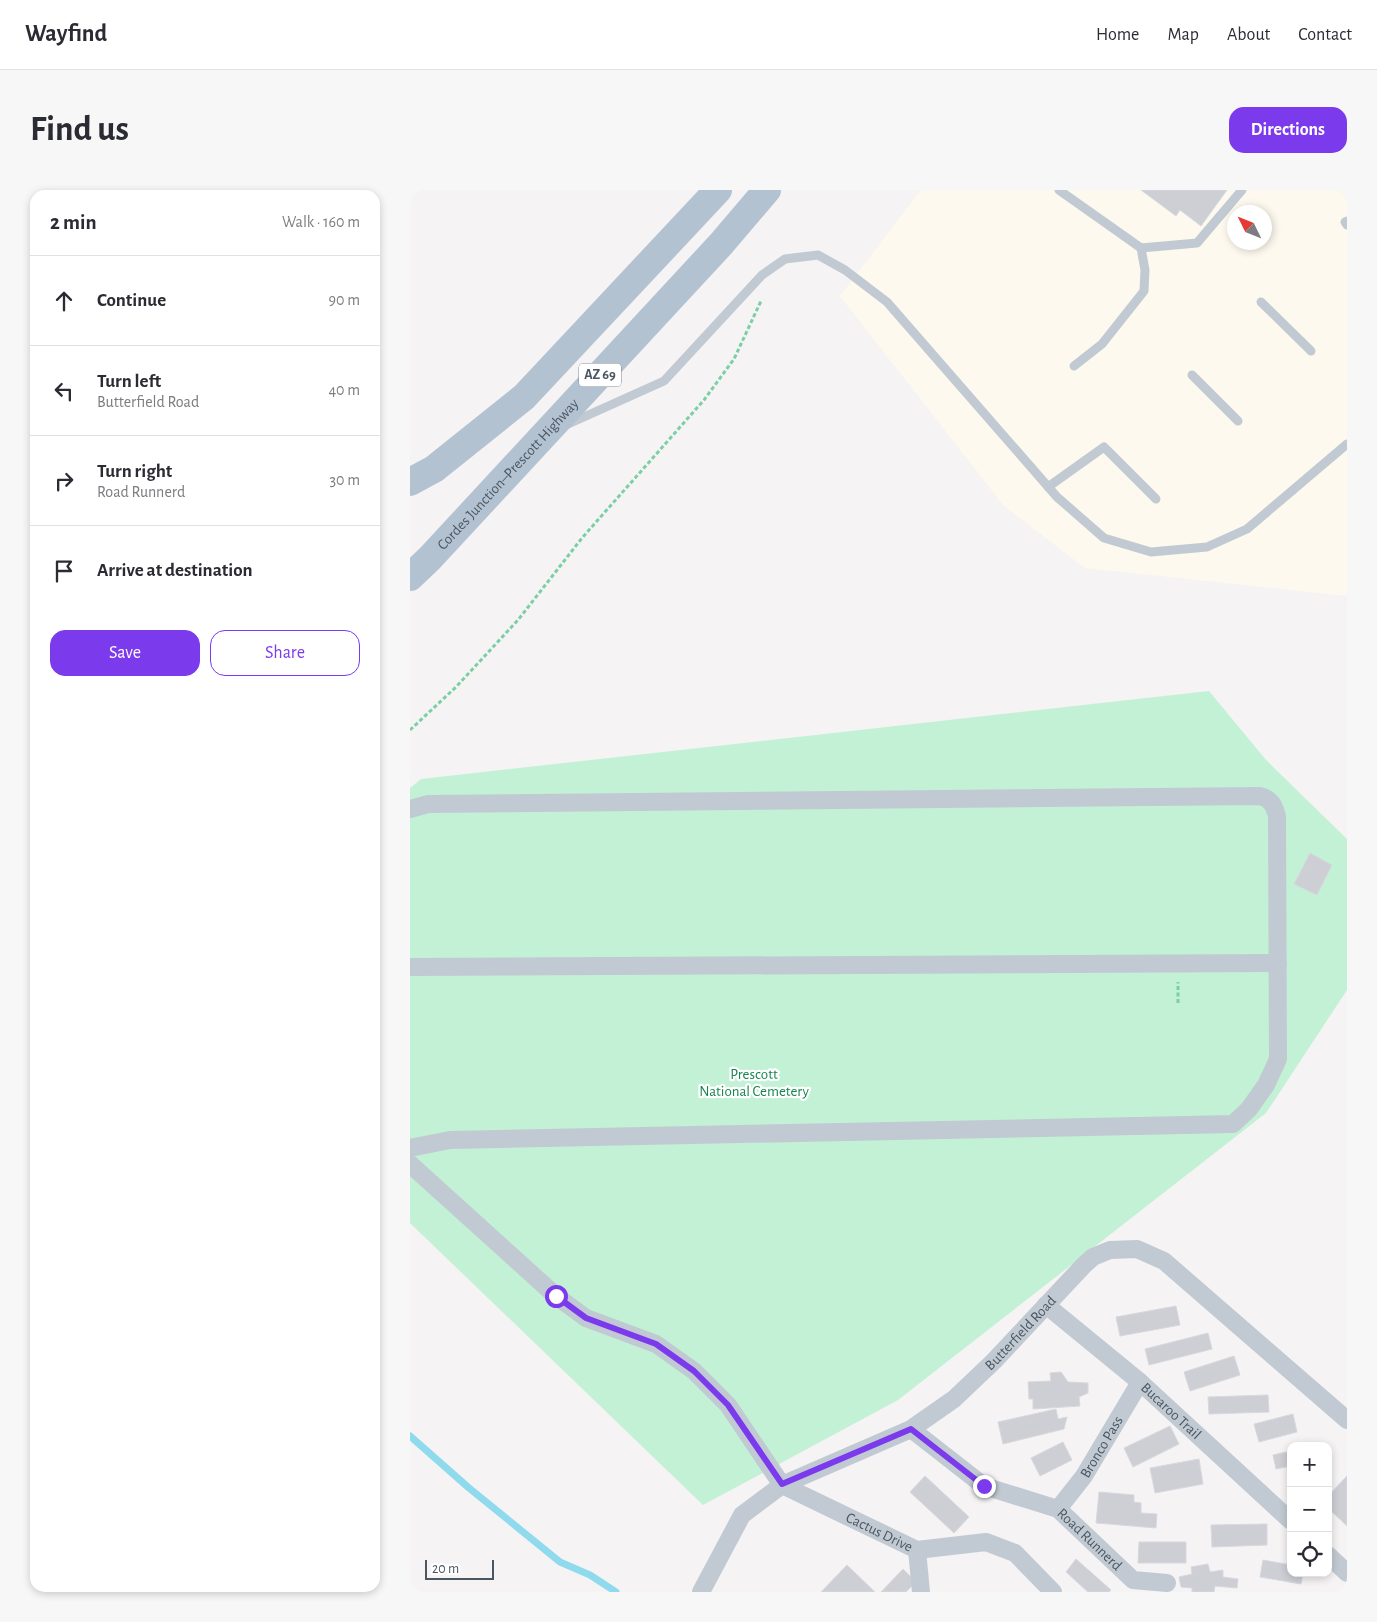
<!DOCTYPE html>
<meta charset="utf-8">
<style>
:root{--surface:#fff;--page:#f7f7f7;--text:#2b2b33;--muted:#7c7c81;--line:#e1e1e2;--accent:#7c3aed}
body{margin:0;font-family:"Alegreya Sans",sans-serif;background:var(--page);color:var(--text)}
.controls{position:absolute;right:15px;bottom:15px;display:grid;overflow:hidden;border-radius:10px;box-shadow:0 2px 8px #0003}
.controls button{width:45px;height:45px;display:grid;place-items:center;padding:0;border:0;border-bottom:1px solid var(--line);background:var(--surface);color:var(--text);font:25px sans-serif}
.compass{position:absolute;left:817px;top:15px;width:45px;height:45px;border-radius:50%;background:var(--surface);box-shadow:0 2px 8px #0003;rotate:313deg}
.scale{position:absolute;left:15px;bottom:12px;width:69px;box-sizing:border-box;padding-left:5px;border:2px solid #4a5661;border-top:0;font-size:14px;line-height:18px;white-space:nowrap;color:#4a5661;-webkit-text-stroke:4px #fff;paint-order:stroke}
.stop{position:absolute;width:15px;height:15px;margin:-11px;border:4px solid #7c3aed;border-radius:50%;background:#fff}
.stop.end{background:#7c3aed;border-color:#fff;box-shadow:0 1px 5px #0008}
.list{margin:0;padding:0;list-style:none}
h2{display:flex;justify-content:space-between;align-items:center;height:65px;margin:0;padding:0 20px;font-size:21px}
h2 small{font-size:16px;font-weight:400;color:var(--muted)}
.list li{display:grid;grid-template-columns:32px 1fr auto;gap:15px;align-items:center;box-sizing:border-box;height:90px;padding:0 20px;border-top:1px solid var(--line)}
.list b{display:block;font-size:19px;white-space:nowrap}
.list p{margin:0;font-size:16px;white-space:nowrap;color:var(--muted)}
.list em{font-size:16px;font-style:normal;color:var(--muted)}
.actions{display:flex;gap:10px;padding:15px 20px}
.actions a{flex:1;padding:11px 0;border:1px solid var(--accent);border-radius:15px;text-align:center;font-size:18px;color:var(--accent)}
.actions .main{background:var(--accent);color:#fff}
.icon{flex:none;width:28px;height:28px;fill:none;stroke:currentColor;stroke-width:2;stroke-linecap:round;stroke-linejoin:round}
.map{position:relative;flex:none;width:937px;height:1402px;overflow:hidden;border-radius:15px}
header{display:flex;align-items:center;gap:30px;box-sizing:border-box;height:70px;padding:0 25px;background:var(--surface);border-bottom:1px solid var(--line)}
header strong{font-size:24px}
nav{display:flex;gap:28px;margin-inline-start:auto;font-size:18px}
.intro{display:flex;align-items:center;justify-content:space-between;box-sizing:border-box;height:120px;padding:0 30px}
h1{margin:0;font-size:35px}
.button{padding:12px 22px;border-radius:15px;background:var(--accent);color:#fff;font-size:18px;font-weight:700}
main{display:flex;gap:30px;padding:0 30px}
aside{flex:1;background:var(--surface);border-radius:15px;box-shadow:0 2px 8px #0003}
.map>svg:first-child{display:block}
.commercial{fill:#fdf9ef;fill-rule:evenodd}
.green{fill:#c3f1d5}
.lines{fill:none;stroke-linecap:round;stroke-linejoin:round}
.stream{stroke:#90daee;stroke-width:7}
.building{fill:#cdcfd5;stroke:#d7d9de}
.path{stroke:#7ad0a6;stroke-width:3;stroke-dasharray:4 2.5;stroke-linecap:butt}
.service{stroke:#c1cad2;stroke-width:9}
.minor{stroke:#c1cad2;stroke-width:18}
.primary{stroke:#b3c2d1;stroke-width:28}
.route{stroke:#7c3aed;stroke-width:6}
.labels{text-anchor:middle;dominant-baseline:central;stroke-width:4.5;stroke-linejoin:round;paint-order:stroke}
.shield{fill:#fff;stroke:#808990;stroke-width:1}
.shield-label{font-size:14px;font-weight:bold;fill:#4a5661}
.street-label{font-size:15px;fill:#4a5661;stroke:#fff}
.park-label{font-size:15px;fill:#17864f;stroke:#fff}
</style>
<header>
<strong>Wayfind</strong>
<nav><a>Home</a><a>Map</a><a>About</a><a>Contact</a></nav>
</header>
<div class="intro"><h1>Find us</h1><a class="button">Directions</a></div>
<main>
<aside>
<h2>2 min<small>Walk · 160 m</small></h2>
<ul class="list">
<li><svg class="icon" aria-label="ahead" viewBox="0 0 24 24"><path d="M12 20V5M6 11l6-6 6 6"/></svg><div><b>Continue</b></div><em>90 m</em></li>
<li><svg class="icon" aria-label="left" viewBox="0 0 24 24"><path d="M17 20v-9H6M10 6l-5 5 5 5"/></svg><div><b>Turn left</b><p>Butterfield Road</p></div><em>40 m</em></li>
<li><svg class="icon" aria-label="right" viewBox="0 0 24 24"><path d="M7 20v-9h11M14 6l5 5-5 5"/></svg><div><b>Turn right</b><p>Road Runnerd</p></div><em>30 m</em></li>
<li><svg class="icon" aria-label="arrive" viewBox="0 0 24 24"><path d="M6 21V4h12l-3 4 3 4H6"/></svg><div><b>Arrive at destination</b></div></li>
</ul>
<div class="actions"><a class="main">Save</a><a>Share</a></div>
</aside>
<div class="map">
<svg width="937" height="1402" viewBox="0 0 937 1402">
<rect width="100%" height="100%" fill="#f5f3f3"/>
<!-- commercial -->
<path class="commercial" d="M511 0H937V406L675 378 594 316 430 106ZM824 22H854V52H824Z"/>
<!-- green -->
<path class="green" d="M799 501 856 570 937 649V800L856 923 488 1210 293 1315 0 1033V598L11 589Z"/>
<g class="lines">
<!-- stream -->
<path class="stream" d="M0 1246 59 1298 150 1372 180 1385 206 1402"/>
</g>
<!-- building -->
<g class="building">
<path d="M731 0H817L791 36 770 20 766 26Z"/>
<path d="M900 663 922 675 907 705 884 694Z"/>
<path d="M766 1116 770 1135 710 1146 706 1127Z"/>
<path d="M798 1143 802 1159 739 1175 735 1159Z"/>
<path d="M824 1166 830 1185 780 1201 774 1182Z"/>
<path d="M651 1182 658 1192 678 1193V1203L669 1207 670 1216 623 1219V1209H619L618 1192 641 1191 640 1183Z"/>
<path d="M858 1205 859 1222 799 1224 798 1207Z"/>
<path d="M646 1219 648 1229 657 1227 654 1239 593 1254 588 1232Z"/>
<path d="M883 1224 887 1242 849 1252 844 1234Z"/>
<path d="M760 1236 769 1254 723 1277 714 1258Z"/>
<path d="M653 1252 662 1270 630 1286 621 1268Z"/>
<path d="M881 1261V1276L866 1279 863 1265Z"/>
<path d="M789 1269 793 1294 745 1303 740 1278Z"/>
<path d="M515 1286 559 1327 544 1343 500 1302Z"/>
<path d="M937 1286V1336L918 1318V1306Z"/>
<path d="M689 1302 724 1305V1312L731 1313V1323L747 1324 746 1338 686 1333Z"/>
<path d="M857 1334V1355L802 1357 801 1335Z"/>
<path d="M729 1352H776V1373H728Z"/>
<path d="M666 1369 701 1400 699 1402H678L656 1382Z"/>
<path d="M853 1370 881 1375V1383H893L891 1394 850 1387Z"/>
<path d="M798 1374 800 1382 813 1380V1387L828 1389 827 1398 805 1396 804 1402H782V1398L771 1397 769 1387 782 1384 781 1377Z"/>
<path d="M437 1375 465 1402H411Z"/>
<path d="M493 1379 506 1392 496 1402H471Z"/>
</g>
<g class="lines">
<!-- path -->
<g class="path">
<path d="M0 540 46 497 108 430 172 348 294 210 324 169 351 111"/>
<path d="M768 813V792"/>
</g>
<!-- service -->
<g class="service">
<path d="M649 0 731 58 735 80 734 101 692 154 664 176"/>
<path d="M937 31 935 32 937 35"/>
<path d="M731 58 787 53 832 0"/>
<path d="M851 112 901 161"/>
<path d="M782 185 828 231"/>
<path d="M156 235 254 191 352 85 375 69 408 65 435 80 477 112 647 307 694 348 741 362 797 357 837 339 937 254"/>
<path d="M638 297 694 257 746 309"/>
</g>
<!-- minor -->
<g class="minor">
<path d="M0 619 18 614 850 606C861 609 864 615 867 626L868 869 856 895 839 919 823 934 40 950 0 958"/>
<path d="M0 777 868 773"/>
<path id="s1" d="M0 974 146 1106 176 1128 246 1154 284 1181 318 1215 372 1295 507 1360 576 1352 605 1363 643 1402"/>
<path id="s2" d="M636 1115 730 1192 881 1331"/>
<path id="s3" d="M501 1239 574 1296 648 1319 723 1390 757 1393"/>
<path id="s4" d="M648 1319 674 1286 730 1192"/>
<path d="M507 1360 511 1402"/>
<path d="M918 1365 937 1383"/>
<path id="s5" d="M291 1402 332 1325 372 1295 501 1239 544 1209 584 1171 674 1075 683 1067 700 1060 727 1059 754 1071 937 1230"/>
</g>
<!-- primary -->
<g class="primary">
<path d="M0 292 24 279 114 207 308 0"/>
<path id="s6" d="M0 387 20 368 311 54 357 0"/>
</g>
</g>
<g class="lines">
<!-- route -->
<path class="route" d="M146 1106 176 1128 246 1154 284 1181 318 1215 372 1294 501 1239 574 1296"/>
</g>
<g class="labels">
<!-- shield labels -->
<rect class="shield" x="169" y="173.5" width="42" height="23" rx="4"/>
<g class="shield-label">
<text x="190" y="185">AZ 69</text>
</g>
<!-- street labels -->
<g class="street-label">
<text stroke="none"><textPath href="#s6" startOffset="142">Cordes Junction–Prescott Highway</textPath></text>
<text stroke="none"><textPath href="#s5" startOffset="424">Butterfield Road</textPath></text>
<text stroke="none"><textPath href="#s2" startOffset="164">Bucaroo Trail</textPath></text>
<text stroke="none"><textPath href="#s4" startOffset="76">Bronco Pass</textPath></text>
<text stroke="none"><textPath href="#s1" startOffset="608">Cactus Drive</textPath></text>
<text stroke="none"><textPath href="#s3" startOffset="214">Road Runnerd</textPath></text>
</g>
<!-- park labels -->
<g class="park-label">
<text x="344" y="884">Prescott<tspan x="344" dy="17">National Cemetery</tspan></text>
</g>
</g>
</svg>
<div class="controls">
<button>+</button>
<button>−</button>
<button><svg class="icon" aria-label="locate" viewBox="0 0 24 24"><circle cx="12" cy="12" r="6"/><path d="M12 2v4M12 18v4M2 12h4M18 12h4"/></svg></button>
</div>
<svg class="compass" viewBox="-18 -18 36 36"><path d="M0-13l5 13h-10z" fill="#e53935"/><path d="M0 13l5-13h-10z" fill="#7c7c81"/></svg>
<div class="scale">20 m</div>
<div class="stop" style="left:146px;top:1106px"></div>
<div class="stop end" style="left:574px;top:1296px"></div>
</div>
</main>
